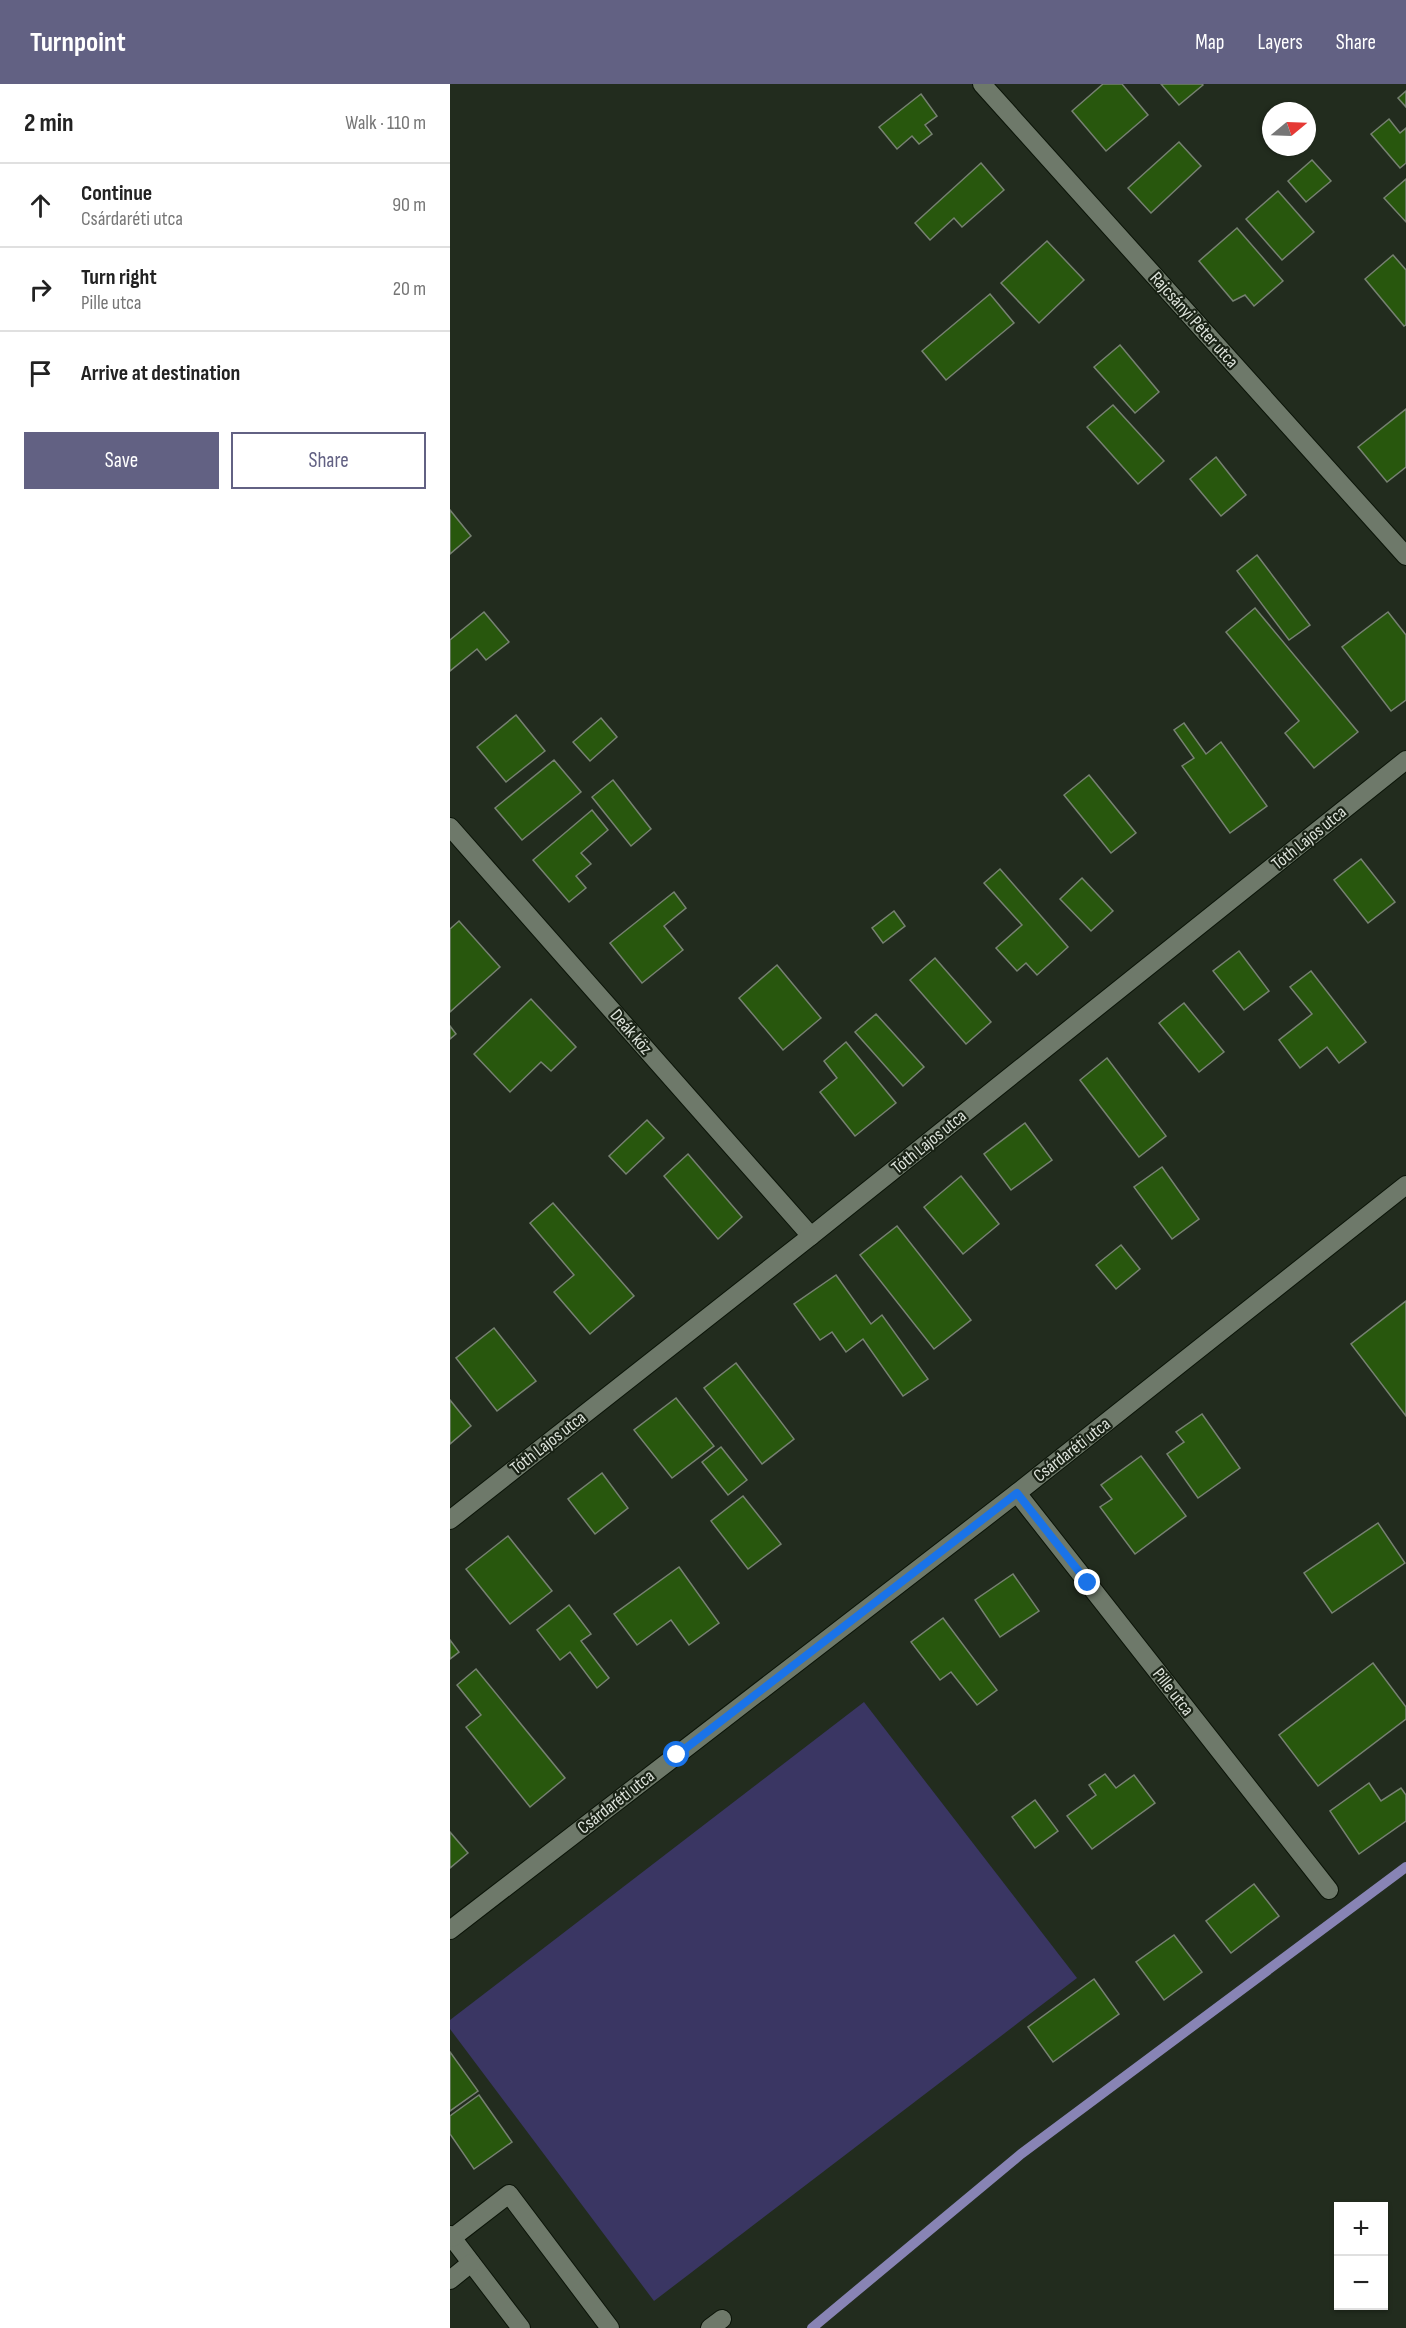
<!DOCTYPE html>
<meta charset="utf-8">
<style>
:root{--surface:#fff;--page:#f6f6f6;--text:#222;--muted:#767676;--line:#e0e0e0;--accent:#626183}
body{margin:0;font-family:"Sofia Sans Condensed",sans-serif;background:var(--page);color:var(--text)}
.controls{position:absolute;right:18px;bottom:18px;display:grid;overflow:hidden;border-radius:0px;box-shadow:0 2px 4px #0004}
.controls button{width:54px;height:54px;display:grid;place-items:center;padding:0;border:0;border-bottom:2px solid var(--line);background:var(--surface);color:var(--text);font:30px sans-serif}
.compass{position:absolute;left:812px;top:18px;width:54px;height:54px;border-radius:50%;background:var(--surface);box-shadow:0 2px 4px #0004;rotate:71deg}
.stop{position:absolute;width:18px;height:18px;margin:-14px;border:4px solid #1a73e8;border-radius:50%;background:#fff}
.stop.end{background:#1a73e8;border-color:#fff;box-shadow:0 2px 6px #0008}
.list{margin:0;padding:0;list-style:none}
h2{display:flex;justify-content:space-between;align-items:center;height:78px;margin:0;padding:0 24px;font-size:26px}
h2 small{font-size:20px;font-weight:400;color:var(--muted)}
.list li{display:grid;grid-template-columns:39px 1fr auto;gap:18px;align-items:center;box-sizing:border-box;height:84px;padding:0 24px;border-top:2px solid var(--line)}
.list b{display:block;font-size:22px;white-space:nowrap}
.list p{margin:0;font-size:20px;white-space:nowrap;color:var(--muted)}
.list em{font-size:20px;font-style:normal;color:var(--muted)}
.actions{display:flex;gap:12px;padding:18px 24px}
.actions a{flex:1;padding:14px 0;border:2px solid var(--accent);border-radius:0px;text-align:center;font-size:21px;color:var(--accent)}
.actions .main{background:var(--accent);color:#fff}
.icon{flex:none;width:33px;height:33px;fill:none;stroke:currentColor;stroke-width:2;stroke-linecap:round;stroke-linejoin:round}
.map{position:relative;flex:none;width:956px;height:2244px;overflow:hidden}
header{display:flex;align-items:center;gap:36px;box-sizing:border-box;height:84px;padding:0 30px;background:var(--accent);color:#fff}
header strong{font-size:28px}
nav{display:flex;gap:33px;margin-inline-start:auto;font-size:21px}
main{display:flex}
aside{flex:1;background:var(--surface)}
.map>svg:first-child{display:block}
.green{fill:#3a3663}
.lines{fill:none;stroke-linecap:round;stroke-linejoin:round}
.stream{stroke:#8884b5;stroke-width:10}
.building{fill:#28570d;stroke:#768171;stroke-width:1.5}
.minor-casing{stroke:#0b1408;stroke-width:20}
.minor{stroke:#6e796a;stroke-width:18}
.route{stroke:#1a73e8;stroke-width:8}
.labels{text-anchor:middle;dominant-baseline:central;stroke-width:4.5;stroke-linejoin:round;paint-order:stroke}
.street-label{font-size:18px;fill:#dde3db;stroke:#192215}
</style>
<header>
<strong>Turnpoint</strong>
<nav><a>Map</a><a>Layers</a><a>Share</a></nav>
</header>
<main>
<aside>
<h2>2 min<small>Walk · 110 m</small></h2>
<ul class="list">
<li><svg class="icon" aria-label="ahead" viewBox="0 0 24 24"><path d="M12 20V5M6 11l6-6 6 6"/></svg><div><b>Continue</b><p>Csárdaréti utca</p></div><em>90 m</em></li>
<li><svg class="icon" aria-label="right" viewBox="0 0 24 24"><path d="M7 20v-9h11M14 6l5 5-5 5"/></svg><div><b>Turn right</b><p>Pille utca</p></div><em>20 m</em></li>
<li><svg class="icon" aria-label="arrive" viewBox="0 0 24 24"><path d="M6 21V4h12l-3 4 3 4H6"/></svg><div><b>Arrive at destination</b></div></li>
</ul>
<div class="actions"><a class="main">Save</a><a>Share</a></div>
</aside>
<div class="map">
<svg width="956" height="2244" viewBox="0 0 956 2244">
<rect width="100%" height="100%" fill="#222c1e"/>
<!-- green -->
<path class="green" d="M414 1618 627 1894 204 2217 0 1945V1936Z"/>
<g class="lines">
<!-- stream -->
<path class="stream" d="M362 2244 571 2070 956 1783"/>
</g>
<!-- building -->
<g class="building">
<path d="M653 0H672L698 31 656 67 622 27Z"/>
<path d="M711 0H752L753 1 729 21Z"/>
<path d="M956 7V23L948 14Z"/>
<path d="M471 10 487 32 475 41 482 50 469 60 462 52 447 65 429 43Z"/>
<path d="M939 35 950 49 956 44V79L950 84 921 50Z"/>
<path d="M729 58 751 82 701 129 678 104Z"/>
<path d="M862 76 881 97 856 118 838 97Z"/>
<path d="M531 79 554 106 512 143 504 134 480 156 465 139Z"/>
<path d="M956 95V138L934 114Z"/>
<path d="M828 107 864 148 832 176 796 135Z"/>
<path d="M787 144 833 197 804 222 795 211 783 217 749 177Z"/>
<path d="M597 157 634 196 589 239 551 199Z"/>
<path d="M943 171 956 186V241L954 242 915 195Z"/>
<path d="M540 210 564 239 496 296 472 267Z"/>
<path d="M670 261 709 308 685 329 644 283Z"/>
<path d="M663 321 714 377 688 400 637 343Z"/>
<path d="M956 325V383L937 398 908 363Z"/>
<path d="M766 373 796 411 771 432 740 395Z"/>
<path d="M0 426 21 452 0 470Z"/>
<path d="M807 471 860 541 839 556 787 487Z"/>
<path d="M805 524 908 648 864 684 835 649 849 637 776 548Z"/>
<path d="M34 528 59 558 36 576 27 565 0 587V556Z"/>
<path d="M938 528 956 551V616L941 627 892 563Z"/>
<path d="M66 631 95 667 56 698 27 663Z"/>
<path d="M151 634 167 653 140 677 123 658Z"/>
<path d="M734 639 756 670 771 658 817 722 780 749 732 682 744 674 724 646Z"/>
<path d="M104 676 131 708 72 756 45 724Z"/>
<path d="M639 691 686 749 661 769 614 711Z"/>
<path d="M163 696 201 745 181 762 142 713Z"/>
<path d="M142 726 158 746 131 769 141 780 126 792 136 804 119 818 83 776Z"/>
<path d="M911 775 945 818 918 839 884 796Z"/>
<path d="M550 785 618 863 587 891 576 879 567 887 546 864 572 841 534 799Z"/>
<path d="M632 794 663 827 641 847 610 815Z"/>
<path d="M224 808 236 824 214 842 233 866 192 899 160 859Z"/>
<path d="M444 827 455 842 433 859 422 844Z"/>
<path d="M9 837 50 883 0 928V845Z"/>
<path d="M789 867 819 907 794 926 763 887Z"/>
<path d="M485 874 541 938 516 960 460 896Z"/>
<path d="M327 881 371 934 333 966 289 914Z"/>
<path d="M861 887 916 958 889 979 877 963 850 984 829 956 862 930 840 903Z"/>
<path d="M81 915 126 963 101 987 91 978 60 1008 24 970Z"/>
<path d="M734 919 774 968 749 988 709 939Z"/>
<path d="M426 930 474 983 453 1002 405 948Z"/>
<path d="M0 942 6 950 0 955Z"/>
<path d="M396 958 446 1019 405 1052 370 1008 387 994 374 977Z"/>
<path d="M657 974 716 1052 689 1073 630 996Z"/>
<path d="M197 1036 214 1054 176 1090 159 1072Z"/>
<path d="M575 1039 602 1076 561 1106 534 1070Z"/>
<path d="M238 1070 292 1133 268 1155 214 1092Z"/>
<path d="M712 1083 749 1135 722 1155 684 1103Z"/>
<path d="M511 1092 549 1140 513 1170 474 1123Z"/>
<path d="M103 1119 184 1212 140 1250 104 1208 124 1191 80 1139Z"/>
<path d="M447 1142 521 1236 484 1265 410 1171Z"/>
<path d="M671 1161 690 1185 666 1205 646 1181Z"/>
<path d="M386 1191 421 1240 432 1231 478 1295 453 1312 413 1255 396 1268 382 1248 370 1256 344 1220Z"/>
<path d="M956 1217V1332L901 1260Z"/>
<path d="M44 1244 86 1297 47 1327 6 1274Z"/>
<path d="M286 1279 344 1355 312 1380 254 1304Z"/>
<path d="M226 1314 264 1362 222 1394 184 1346Z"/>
<path d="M0 1316 21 1342 0 1360Z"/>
<path d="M752 1330 790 1384 748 1414 717 1370 734 1358 726 1348Z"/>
<path d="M271 1363 297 1396 278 1411 252 1378Z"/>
<path d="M691 1372 736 1432 685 1470 650 1423 662 1415 651 1401Z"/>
<path d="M152 1389 178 1424 145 1450 118 1415Z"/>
<path d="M293 1412 331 1460 298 1485 261 1437Z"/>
<path d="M928 1439 955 1479 882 1529 854 1489Z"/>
<path d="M58 1452 102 1507 60 1540 16 1485Z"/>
<path d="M229 1483 269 1539 239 1561 221 1536 187 1561 164 1530Z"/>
<path d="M563 1490 589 1527 550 1553 525 1516Z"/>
<path d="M119 1521 141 1550 131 1557 159 1594 147 1604 120 1568 110 1576 87 1546Z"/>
<path d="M493 1534 547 1606 527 1621 501 1588 490 1596 461 1558Z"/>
<path d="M0 1556 9 1568 0 1575Z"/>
<path d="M923 1579 956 1623V1635L868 1702 829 1651Z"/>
<path d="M26 1585 115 1694 80 1723 16 1643 31 1631 7 1601Z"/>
<path d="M655 1690 666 1704 684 1691 705 1719 642 1765 617 1732 646 1711 639 1701Z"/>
<path d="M919 1699 931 1717 951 1704 956 1711V1737L909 1770 880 1727Z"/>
<path d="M585 1716 608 1747 585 1764 562 1733Z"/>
<path d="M0 1748 18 1769 0 1784Z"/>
<path d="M804 1800 829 1832 781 1869 756 1837Z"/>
<path d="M724 1851 752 1888 714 1916 686 1878Z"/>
<path d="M644 1895 669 1930 603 1978 578 1943Z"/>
<path d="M0 1968 28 2007 0 2027Z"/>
<path d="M29 2011 62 2058 24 2085 0 2050V2032Z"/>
</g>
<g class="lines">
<!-- minor casing -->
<g class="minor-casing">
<g id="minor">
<path d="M532 0 956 472"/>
<path d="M0 743 361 1152"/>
<path d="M567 1409 879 1806"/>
<path d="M0 1436 361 1152 956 676"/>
<path d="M0 1846 567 1409 956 1101"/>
<path d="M0 2151 71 2244"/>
<path d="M2 2154 59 2110 160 2244"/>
<path d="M0 2196 21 2179"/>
<path d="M260 2244 272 2235"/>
</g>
</g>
<!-- minor -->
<use href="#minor" class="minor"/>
</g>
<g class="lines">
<!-- route -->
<path class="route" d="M227 1671 567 1409 638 1499"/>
</g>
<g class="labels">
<!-- street labels -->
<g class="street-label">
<text transform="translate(744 236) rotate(48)">Rajcsányi Péter utca</text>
<text transform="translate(859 754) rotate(-39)">Tóth Lajos utca</text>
<text transform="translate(181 948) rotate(49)">Deák köz</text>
<text transform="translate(479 1058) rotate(-39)">Tóth Lajos utca</text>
<text transform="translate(98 1359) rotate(-38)">Tóth Lajos utca</text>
<text transform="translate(622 1366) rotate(-38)">Csárdaréti utca</text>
<text transform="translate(723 1608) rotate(52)">Pille utca</text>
<text transform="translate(166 1718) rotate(-38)">Csárdaréti utca</text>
</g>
</g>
</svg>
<div class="controls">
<button>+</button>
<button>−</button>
</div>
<svg class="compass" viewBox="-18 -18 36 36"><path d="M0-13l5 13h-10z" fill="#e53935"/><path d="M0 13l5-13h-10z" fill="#767676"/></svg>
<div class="stop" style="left:227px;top:1671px"></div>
<div class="stop end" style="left:638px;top:1499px"></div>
</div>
</main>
